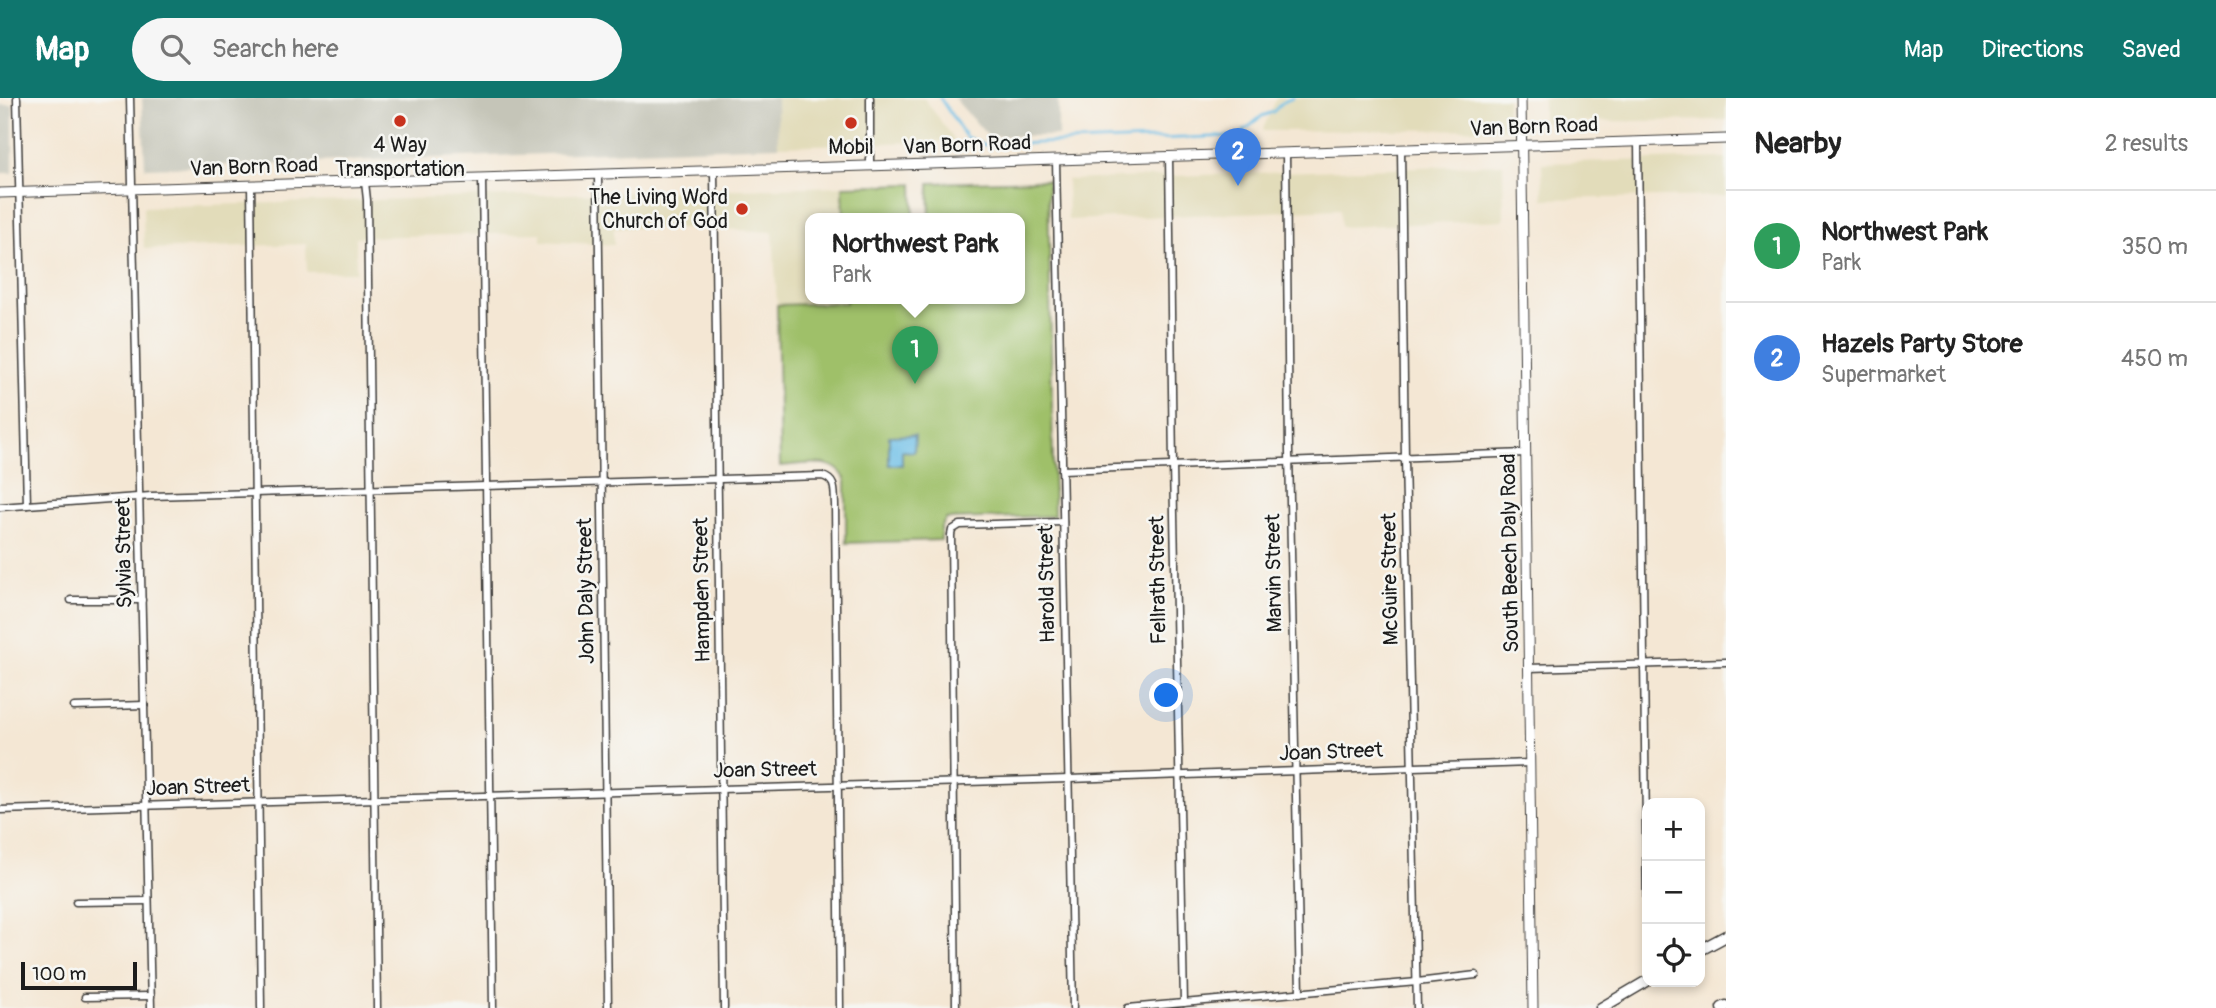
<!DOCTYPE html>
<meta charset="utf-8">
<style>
:root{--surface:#fff;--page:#f6f6f6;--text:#222;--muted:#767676;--line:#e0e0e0;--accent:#0f766e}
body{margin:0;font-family:Pangolin,sans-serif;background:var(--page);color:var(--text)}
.controls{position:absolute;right:21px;bottom:21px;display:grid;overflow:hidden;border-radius:14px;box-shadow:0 4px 10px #0003}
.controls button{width:63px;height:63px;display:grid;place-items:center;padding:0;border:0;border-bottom:2px solid var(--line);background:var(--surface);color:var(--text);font:35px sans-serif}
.scale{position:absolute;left:21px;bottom:18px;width:116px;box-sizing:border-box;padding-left:7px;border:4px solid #1c1c1c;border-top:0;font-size:19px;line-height:24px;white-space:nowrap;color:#1c1c1c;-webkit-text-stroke:5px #f6f6f2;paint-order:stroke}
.you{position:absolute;left:1167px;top:598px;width:24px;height:24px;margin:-18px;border:5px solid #fff;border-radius:50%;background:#1a73e8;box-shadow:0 0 0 10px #1a73e833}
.badge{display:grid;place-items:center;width:46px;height:46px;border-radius:50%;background:var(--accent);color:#fff;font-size:23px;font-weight:700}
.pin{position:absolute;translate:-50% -58px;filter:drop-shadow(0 2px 4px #0008)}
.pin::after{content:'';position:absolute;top:37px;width:24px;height:21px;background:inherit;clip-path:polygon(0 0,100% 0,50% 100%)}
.popup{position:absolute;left:805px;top:115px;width:220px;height:91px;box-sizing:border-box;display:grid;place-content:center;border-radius:14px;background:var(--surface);filter:drop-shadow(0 2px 5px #0005);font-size:23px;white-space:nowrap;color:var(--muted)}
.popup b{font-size:26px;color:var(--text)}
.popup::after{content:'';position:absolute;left:50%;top:100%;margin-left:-14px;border:14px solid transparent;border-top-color:var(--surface)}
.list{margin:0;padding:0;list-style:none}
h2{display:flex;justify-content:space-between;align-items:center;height:91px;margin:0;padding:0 28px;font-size:30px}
h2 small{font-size:23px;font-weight:400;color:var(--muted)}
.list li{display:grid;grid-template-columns:46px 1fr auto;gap:21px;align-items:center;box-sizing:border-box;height:112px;padding:0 28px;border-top:2px solid var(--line)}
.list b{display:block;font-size:26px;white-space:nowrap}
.list p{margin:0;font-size:23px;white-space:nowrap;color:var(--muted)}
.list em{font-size:23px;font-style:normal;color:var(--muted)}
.icon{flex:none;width:38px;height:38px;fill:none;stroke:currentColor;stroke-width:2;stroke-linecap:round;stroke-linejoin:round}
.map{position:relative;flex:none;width:1726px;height:910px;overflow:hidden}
header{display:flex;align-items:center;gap:42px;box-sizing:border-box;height:98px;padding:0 35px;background:var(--accent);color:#fff}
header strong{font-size:33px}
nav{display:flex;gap:38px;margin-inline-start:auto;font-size:24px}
.search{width:490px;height:63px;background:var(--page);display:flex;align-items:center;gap:18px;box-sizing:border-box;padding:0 24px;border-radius:38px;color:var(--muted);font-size:26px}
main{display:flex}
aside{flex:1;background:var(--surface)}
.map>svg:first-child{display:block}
.built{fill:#e2dcba}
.industrial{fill:#c5c5b8}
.green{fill:#9fc069;stroke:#5e6e42;stroke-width:2}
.water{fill:#6bbee7;stroke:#446d82;stroke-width:2}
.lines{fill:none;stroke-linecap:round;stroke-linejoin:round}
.stream{stroke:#6bbee7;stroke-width:2.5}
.street-casing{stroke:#3c3a38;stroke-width:9}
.secondary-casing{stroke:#3c3a38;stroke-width:11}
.highway-casing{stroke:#3c3a38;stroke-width:13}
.street{stroke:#fff;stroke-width:6}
.secondary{stroke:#fff;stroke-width:9}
.highway{stroke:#fff;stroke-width:10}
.poi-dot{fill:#c8321e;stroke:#f6f6f2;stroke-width:2.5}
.labels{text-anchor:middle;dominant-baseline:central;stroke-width:5;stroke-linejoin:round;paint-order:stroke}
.street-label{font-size:21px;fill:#1c1c1c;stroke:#f6f6f2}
.poi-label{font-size:21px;fill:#1c1c1c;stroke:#f6f6f2}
</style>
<header>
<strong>Map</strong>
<div class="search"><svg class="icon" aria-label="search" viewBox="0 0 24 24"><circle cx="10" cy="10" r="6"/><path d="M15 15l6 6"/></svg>Search here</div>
<nav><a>Map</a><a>Directions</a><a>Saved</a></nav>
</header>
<main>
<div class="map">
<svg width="1726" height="910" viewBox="0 0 1726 910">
<rect width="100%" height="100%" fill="#f6f6f2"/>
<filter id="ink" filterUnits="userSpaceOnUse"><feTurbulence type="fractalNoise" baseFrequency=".0143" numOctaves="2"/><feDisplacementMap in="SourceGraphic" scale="14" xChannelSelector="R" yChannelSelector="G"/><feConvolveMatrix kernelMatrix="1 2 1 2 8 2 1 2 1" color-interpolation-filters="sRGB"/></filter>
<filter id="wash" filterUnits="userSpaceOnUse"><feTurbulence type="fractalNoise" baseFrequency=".00686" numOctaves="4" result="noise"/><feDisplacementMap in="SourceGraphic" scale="28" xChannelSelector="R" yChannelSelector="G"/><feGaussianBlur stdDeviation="1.57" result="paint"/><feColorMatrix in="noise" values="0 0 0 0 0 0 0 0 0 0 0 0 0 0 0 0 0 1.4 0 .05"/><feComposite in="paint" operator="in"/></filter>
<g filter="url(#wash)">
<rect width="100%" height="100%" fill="#f4e7d4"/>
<!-- built -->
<g class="built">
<path d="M777 0H924L955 43 778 48Z"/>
<path d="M1277 0H1507V31L1262 33Z"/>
<path d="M1543 0H1726V22L1543 24Z"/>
<path d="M1726 60V98L1543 101 1542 65Z"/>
<path d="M1503 66 1504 122 1341 129 1340 111 1068 122 1067 82Z"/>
<path d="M843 88 844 120H810V200H846V205L777 207 773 134 707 130H614V147L541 143V135L356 139V174H307L306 146 144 151 143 109Z"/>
</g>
<!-- industrial -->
<g class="industrial">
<path d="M142 0H777L778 48 145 70Z"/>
<path d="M954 0H1058V38H988Z"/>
<rect x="0" y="7" width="13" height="68"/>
</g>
<!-- green -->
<g class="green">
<path d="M1048 82 1054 418 946 421 941 429V442L846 445V383C836 357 802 367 780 368L777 207 846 205V200H1020V120H930L929 85Z"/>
<path d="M913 86 914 120H844L843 88Z"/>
</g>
<!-- water -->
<path class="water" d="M915 337 914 354 902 353V367H889V338Z"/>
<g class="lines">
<!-- stream -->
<path class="stream" d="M940 0 966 39 985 47 1238 38 1262 18 1273 14 1283 4 1293 0"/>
</g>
</g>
<g filter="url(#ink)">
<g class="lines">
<!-- street casing -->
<g class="street-casing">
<g id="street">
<path d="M17 0 27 407"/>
<path d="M130 0 151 910"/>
<path d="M1638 44 1647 818"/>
<path d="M1401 51 1405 360 1417 910"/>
<path d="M1286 55 1289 354 1300 895"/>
<path d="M1169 58 1173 368 1184 905"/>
<path d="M1056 62 1073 910"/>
<path d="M870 68V0"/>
<path d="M714 73 724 910"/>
<path d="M598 76 608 910"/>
<path d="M482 80 493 910"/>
<path d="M365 84 367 102 377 910"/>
<path d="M251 87 261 910"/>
<path d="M1062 372 1526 355"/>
<path d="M0 409 151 398 822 378C837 382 834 394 835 406L840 910"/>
<path d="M71 502H142"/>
<path d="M1529 570 1726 564"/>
<path d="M74 609 145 607"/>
<path d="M0 712 1069 681 1530 665"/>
<path d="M76 804 148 803"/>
<path d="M85 899 151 898"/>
<path d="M956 910 951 437 952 432 960 427 1063 424"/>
<path d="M1128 910 1417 884 1476 877"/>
</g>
</g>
<!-- secondary casing -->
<g class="secondary-casing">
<g id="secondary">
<path d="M1521 0 1533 910"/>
<path d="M0 95 1726 41"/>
</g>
</g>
<!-- highway casing -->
<g class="highway-casing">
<g id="highway">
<path d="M1700 852 1726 838"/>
<path d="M1601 910 1647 883"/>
<path d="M1722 910 1726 908"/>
</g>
</g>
<!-- street -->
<use href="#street" class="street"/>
<!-- secondary -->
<use href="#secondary" class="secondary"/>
<!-- highway -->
<use href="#highway" class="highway"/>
</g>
</g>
<!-- markers -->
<g class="poi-dot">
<circle cx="400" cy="23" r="7"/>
<circle cx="851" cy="25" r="7"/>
<circle cx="742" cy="111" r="7"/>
</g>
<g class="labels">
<!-- street labels -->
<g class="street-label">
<text transform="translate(1534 29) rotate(-2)">Van Born Road</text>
<text transform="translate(967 47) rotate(-2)">Van Born Road</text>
<text transform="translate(254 69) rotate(-2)">Van Born Road</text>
<text transform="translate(124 455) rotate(-91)">Sylvia Street</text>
<text transform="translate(1510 455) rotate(-91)">South Beech Daly Road</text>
<text transform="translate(1274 475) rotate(-91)">Marvin Street</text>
<text transform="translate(1390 481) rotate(-91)">McGuire Street</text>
<text transform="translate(1158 482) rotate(-91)">Fellrath Street</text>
<text transform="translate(1047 486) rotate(-91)">Harold Street</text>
<text transform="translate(702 492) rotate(-91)">Hampden Street</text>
<text transform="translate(586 493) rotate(-91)">John Daly Street</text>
<text transform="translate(1331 654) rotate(-2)">Joan Street</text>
<text transform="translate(765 672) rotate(-1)">Joan Street</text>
<text transform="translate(198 689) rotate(-2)">Joan Street</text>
</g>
<!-- poi labels -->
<g class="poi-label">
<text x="400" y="47">4 Way<tspan x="400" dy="24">Transportation</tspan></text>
<text x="851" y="49">Mobil</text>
<text x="728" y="99" text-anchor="end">The Living Word<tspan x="728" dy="24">Church of God</tspan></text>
</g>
</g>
</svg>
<div class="controls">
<button>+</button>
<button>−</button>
<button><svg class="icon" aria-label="locate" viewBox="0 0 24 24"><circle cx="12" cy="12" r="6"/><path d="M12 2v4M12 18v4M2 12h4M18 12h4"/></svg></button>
</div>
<div class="scale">100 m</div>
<div class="you"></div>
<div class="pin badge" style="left:915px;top:286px;background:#2e9e5b">1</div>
<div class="popup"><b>Northwest Park</b>Park</div>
<div class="pin badge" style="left:1238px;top:88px;background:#3f7fe0">2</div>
</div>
<aside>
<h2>Nearby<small>2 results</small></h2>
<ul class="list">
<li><span class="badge" style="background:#2e9e5b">1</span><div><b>Northwest Park</b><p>Park</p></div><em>350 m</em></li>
<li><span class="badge" style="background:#3f7fe0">2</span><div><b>Hazels Party Store</b><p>Supermarket</p></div><em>450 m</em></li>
</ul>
</aside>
</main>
